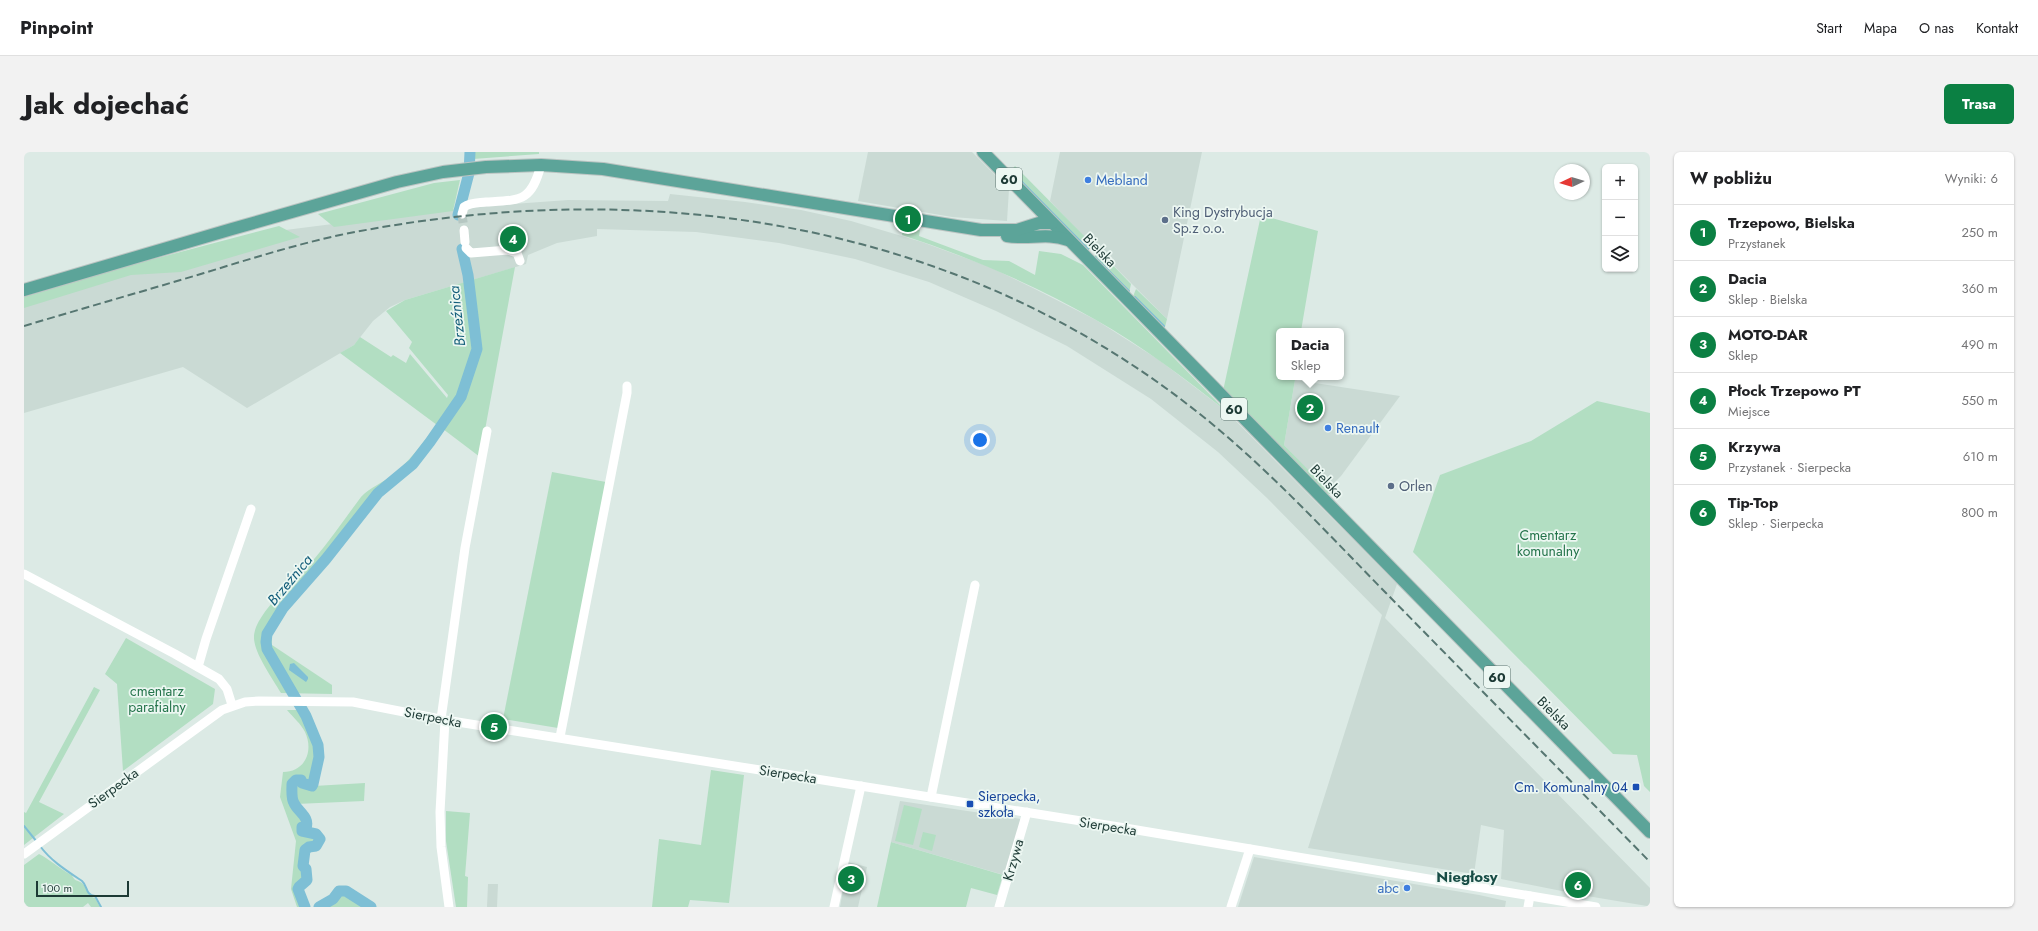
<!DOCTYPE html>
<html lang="pl">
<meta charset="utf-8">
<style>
:root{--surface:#fff;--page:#f2f2f2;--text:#202124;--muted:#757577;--line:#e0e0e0;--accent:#0b8043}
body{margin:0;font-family:Jost,sans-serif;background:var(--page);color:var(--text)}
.controls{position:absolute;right:12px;top:12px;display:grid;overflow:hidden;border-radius:6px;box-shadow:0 1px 3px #0004}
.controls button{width:36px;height:36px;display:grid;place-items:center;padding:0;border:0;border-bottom:1px solid var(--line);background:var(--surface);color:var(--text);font:20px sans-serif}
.compass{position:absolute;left:1530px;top:12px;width:36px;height:36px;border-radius:50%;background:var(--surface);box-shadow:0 1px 3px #0004;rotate:266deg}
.scale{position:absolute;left:12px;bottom:10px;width:93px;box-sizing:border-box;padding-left:4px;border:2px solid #1d3a35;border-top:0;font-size:11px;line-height:14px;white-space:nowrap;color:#1d3a35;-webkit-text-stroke:3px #ecf7f2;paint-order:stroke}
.you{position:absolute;left:956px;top:288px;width:14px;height:14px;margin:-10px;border:3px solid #fff;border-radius:50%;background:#1a73e8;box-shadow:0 0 0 6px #1a73e833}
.badge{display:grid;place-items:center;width:26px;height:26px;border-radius:50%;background:var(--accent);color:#fff;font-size:13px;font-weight:700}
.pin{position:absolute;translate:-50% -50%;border:2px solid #fff;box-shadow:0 1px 4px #0006}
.popup{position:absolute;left:1252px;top:176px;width:68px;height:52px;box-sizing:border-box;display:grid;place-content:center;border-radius:6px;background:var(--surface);filter:drop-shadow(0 1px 3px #0005);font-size:13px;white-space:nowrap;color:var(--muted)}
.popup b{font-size:15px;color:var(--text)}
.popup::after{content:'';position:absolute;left:50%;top:100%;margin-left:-8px;border:8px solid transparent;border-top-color:var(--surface)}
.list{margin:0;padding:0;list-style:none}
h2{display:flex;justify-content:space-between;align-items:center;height:52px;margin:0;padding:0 16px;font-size:17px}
h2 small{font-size:13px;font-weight:400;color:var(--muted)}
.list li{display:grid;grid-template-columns:26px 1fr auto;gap:12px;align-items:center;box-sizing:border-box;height:56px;padding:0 16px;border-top:1px solid var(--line)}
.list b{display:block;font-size:15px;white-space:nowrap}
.list p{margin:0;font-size:13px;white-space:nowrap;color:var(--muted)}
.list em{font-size:13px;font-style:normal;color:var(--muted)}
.icon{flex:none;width:22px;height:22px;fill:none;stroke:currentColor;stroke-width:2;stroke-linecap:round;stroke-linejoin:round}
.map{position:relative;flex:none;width:1626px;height:755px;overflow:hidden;border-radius:6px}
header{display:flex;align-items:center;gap:24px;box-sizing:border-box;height:56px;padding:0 20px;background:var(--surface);border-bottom:1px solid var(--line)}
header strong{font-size:19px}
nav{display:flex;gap:22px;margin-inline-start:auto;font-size:14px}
.intro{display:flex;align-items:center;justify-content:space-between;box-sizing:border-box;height:96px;padding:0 24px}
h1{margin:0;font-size:28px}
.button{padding:10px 18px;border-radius:6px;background:var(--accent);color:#fff;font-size:14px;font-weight:700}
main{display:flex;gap:24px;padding:0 24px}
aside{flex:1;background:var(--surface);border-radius:6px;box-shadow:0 1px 3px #0004}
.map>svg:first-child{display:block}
.built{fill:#cadad4}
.green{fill:#b2dec2}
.water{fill:#7ebfd5}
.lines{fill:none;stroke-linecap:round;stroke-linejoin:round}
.stream{stroke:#7ebfd5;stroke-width:2}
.river{stroke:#7ebfd5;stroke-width:11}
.minor-tunnel{stroke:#b6c7c2;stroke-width:9;stroke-dasharray:9 4.5;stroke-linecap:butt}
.major-casing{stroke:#bbc4c2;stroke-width:14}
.minor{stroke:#fff;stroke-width:9}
.major{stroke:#5ca499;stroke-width:12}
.rail{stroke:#567671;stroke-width:2;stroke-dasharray:8 4;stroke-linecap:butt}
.shop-dot{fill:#3f7fe0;stroke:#ecf7f2;stroke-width:1.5}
.service-dot{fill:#5c6f8a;stroke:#ecf7f2;stroke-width:1.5}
.transit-dot{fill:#1a4fb4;stroke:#ecf7f2;stroke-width:1.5}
.labels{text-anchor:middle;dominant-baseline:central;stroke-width:3.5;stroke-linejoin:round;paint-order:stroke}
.shield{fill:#ecf7f2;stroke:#5b736e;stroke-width:1}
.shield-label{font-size:13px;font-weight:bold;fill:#1d3a35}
.shop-label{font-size:14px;fill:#366cbe;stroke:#ecf7f2;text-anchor:start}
.service-label{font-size:14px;fill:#4e5e75;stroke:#ecf7f2;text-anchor:start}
.street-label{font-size:14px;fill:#1d3a35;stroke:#ecf7f2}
.park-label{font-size:14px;fill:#24744b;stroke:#ecf7f2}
.transit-label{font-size:14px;fill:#164399;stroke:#ecf7f2;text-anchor:end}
.water-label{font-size:15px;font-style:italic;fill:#135e7a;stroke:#ecf7f2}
.neighbourhood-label{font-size:15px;font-weight:bold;fill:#184d46;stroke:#ecf7f2}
</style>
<header>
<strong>Pinpoint</strong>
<nav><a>Start</a><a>Mapa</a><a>O nas</a><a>Kontakt</a></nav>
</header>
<div class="intro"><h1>Jak dojechać</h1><a class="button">Trasa</a></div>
<main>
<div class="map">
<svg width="1626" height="755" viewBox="0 0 1626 755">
<rect width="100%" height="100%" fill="#dceae5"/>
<!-- built -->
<g class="built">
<path d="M844 0H948L985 37 983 69 928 65 834 49Z"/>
<path d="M1036 0H1178L1143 167 1064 88 1062 87 1026 49Z"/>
<path d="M646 42 721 50 777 58 827 69 898 90 966 115 1009 136 1072 168 1135 208 1201 258 1373 432 1361 466 1626 736V752L1623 754 1563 744 1477 727 1480 678 1457 673 1450 722 1284 696 1358 463 1243 346 1194 300 1127 247 1043 194 972 159 905 130 831 107 755 91 672 80 573 77V84L533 91 504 103 502 112 381 148 366 155 349 169 330 193 223 256 159 215 0 261V148L223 83 411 59 489 52 544 48 644 49Z"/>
<path d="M1271 228 1376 244 1317 324 1303 338 1260 293Z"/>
<path d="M876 649 997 667 980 723 867 690Z"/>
<path d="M1230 705 1455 743 1482 749 1481 755H1214Z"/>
<path d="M824 710 843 715 834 755H816Z"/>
<path d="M464 732H474L473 755H463Z"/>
</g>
<!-- green -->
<g class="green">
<path d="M449 0H515V2L449 7Z"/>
<path d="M991 14 1070 94 1063 99 985 21Z"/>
<path d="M436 28 429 59 310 75 294 62 410 31Z"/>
<path d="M1237 63 1294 79 1277 179H1255V225H1269L1268 228H1271L1260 293 1303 337 1310 331 1311 337 1307 342 1299 341 1199 239Z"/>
<path d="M255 74 276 85 157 120 107 123 0 156V145L107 113Z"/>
<path d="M879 75 896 78 895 84 959 108 985 109 1011 123 1015 99 1037 102 1059 113 1201 258C1160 226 1118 194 1072 168 1011 133 945 105 878 83Z"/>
<path d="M1075 99 1107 132 1105 141 1069 106Z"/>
<path d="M491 115 456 305 419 277 395 309 356 344 314 399 267 453 253 472 248 482V493L308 533V542L257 541C249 527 229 500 230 484 231 461 275 424 291 406 307 387 322 365 337 345 346 335 359 331 370 322 387 308 399 290 413 273L316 201 330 193 336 185 367 205 369 203 382 211 386 202 423 246 424 243 385 196 388 190 362 159 381 148Z"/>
<path d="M1112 137 1143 167 1140 179 1108 147Z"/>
<path d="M1573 249 1626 261V640L1620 634 1613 603 1589 602 1389 400 1416 323 1507 289Z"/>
<path d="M528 320 582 330 534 576 479 567Z"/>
<path d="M102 486 191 537 189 552 99 619 93 532 81 522Z"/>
<path d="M70 535 76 538 15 650 40 662 0 693V660L2 661Z"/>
<path d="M263 558H274L276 560 293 593V606L288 632 273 626 266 631 269 653 280 665 282 673 277 674 276 678 285 684H291L295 688 291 693 285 694 280 698 278 713 282 724 280 729 273 736 280 755H273L267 737 272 689 256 645 259 620C281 620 290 599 281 580 277 572 269 565 263 558Z"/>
<path d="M687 618 720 623 705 751 666 748 664 755H628L635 687 677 693Z"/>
<path d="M273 629 288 636 290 634 341 631 340 649 272 652 269 643 270 640 269 633Z"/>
<path d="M880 653 898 657 889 693 871 689Z"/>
<path d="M422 659 446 661 441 724 444 725 443 755H432L422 689Z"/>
<path d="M899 680 912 683 908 699 895 695Z"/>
<path d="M867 690 979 723 973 743 947 736 942 755H853Z"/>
<path d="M15 702C22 705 45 723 48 723 50 729 53 728 58 731 64 736 62 744 71 746L76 755H67L64 751 59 755H4L0 750V713Z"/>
<path d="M316 740H321L344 755H297L310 748Z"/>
</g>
<!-- water -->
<path class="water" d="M270 511 284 525V527L282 530 265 518 266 512Z"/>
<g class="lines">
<!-- stream -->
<g class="stream">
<path d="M990 22 1064 97"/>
<path d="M1071 105 1105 139"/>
<path d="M1111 145 1140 174"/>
<path d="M0 674 13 690"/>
<path d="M16 694C27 709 43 719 58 729 64 734 61 743 71 744L77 755"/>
</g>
<!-- river -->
<g class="river">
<path d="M434 63 445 21 446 0"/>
<path d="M281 755 274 737 275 735 283 728 282 717 279 714 281 698 285 695 292 694 296 687 292 682 278 679V675L282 676C286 665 274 660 270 651 267 646 268 638 268 632L272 628H277L278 631 288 634 289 632 295 605 294 593 282 564 243 497 242 490 243 482 259 456 302 407 354 341 389 312 406 290 437 245 453 197 444 123 438 97"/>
<path d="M295 755 309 747 315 739H322L347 755"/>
</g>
<!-- minor-tunnel -->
<path class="minor-tunnel" d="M438 62 440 78"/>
<!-- major casing -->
<g class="major-casing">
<g id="major">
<path d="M959 0 1626 680"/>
<path d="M983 84C1006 88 1021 80 1044 88"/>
<path d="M0 138 208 77 373 30 419 20 462 15 517 13 579 17 957 78H993L1015 71H1028"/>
</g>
</g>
<!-- minor -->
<g class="minor">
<path d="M438 62 440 55C447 50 454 51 462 50 497 48 507 50 517 13"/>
<path d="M440 78 441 90"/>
<path d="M442 96 447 101 484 98 493 101 496 109"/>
<path d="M0 422 151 502 195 527 203 537 208 553"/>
<path d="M174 515 182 487 227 357"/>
<path d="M417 567 441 396 463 279"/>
<path d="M421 568 416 660 417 695 425 755"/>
<path d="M536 585 603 241V234"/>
<path d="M907 645 951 433"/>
<path d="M0 702 198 558 221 550 235 549 329 550 421 568 1095 675 1572 755"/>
<path d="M810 755 837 634"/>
<path d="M975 755 1003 660"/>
<path d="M1207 755 1226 697"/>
<path d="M1504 755 1506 744"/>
</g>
<!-- major -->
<use href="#major" class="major"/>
<!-- rail -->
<path class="rail" d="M0 174C60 156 120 139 180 121 226 107 270 93 316 83 616 22 928 66 1172 259 1241 313 1301 379 1362 441 1450 531 1538 620 1626 710"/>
</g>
<!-- markers -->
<g class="shop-dot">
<circle cx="1064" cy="28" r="4"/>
<circle cx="1304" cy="276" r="4"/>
<circle cx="1383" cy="736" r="4"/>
</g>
<g class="service-dot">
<circle cx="1141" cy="68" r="4"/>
<circle cx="1367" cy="334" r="4"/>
</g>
<g class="transit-dot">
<rect x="1608" y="631" width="8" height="8" rx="2"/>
<rect x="942" y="648" width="8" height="8" rx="2"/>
</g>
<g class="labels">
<!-- shield labels -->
<g class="shield">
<rect x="972" y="16" width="26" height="22" rx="3"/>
<rect x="1197" y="246" width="26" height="22" rx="3"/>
<rect x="1460" y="514" width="26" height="22" rx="3"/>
</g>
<g class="shield-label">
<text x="985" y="27">60</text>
<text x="1210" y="257">60</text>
<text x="1473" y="525">60</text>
</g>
<!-- shop labels -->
<g class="shop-label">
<text x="1072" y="28">Mebland</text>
<text x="1312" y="276">Renault</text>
<text x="1375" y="736" text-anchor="end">abc</text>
</g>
<!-- service labels -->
<g class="service-label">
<text x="1149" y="60">King Dystrybucja<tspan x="1149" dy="16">Sp.z o.o.</tspan></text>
<text x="1375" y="334">Orlen</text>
</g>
<!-- street labels -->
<g class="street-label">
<text transform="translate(1076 98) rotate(46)">Bielska</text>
<text transform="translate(1303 329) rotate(46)">Bielska</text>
<text transform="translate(1530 561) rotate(45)">Bielska</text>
<text transform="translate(409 565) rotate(11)">Sierpecka</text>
<text transform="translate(764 622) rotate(9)">Sierpecka</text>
<text transform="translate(89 636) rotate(-36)">Sierpecka</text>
<text transform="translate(1084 674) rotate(9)">Sierpecka</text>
<text transform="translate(989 708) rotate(-74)">Krzywa</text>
</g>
<!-- park labels -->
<g class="park-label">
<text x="1524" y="383">Cmentarz<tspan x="1524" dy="16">komunalny</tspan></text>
<text x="133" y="539">cmentarz<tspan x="133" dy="16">parafialny</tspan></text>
</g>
<!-- transit labels -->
<g class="transit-label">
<text x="1604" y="635">Cm. Komunalny 04</text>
<text x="954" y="644" text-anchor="start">Sierpecka,<tspan x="954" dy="16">szkoła</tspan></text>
</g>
<!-- water labels -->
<g class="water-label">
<text transform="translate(433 164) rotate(-96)">Brzeźnica</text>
<text transform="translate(266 428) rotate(-50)">Brzeźnica</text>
</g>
<!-- neighbourhood labels -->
<g class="neighbourhood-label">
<text x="1443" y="725">Niegłosy</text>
</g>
</g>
</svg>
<div class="controls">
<button>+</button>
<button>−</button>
<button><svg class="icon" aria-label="layers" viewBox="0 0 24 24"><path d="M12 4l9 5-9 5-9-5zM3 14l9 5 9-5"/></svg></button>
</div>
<svg class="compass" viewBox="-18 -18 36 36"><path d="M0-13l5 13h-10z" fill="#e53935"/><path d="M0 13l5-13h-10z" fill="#757577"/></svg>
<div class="scale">100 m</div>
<div class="you"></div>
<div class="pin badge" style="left:884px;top:67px">1</div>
<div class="pin badge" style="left:1286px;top:256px">2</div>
<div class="popup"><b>Dacia</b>Sklep</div>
<div class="pin badge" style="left:827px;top:727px">3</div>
<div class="pin badge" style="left:489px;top:87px">4</div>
<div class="pin badge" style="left:470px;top:575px">5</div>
<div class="pin badge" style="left:1554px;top:733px">6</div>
</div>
<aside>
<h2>W pobliżu<small>Wyniki: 6</small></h2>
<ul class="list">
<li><span class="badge">1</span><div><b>Trzepowo, Bielska</b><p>Przystanek</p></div><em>250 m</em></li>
<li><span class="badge">2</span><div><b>Dacia</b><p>Sklep · Bielska</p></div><em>360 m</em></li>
<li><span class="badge">3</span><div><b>MOTO-DAR</b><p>Sklep</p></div><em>490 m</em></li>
<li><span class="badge">4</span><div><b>Płock Trzepowo PT</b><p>Miejsce</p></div><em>550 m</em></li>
<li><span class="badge">5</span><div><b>Krzywa</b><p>Przystanek · Sierpecka</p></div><em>610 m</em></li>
<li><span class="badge">6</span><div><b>Tip-Top</b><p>Sklep · Sierpecka</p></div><em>800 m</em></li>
</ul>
</aside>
</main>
